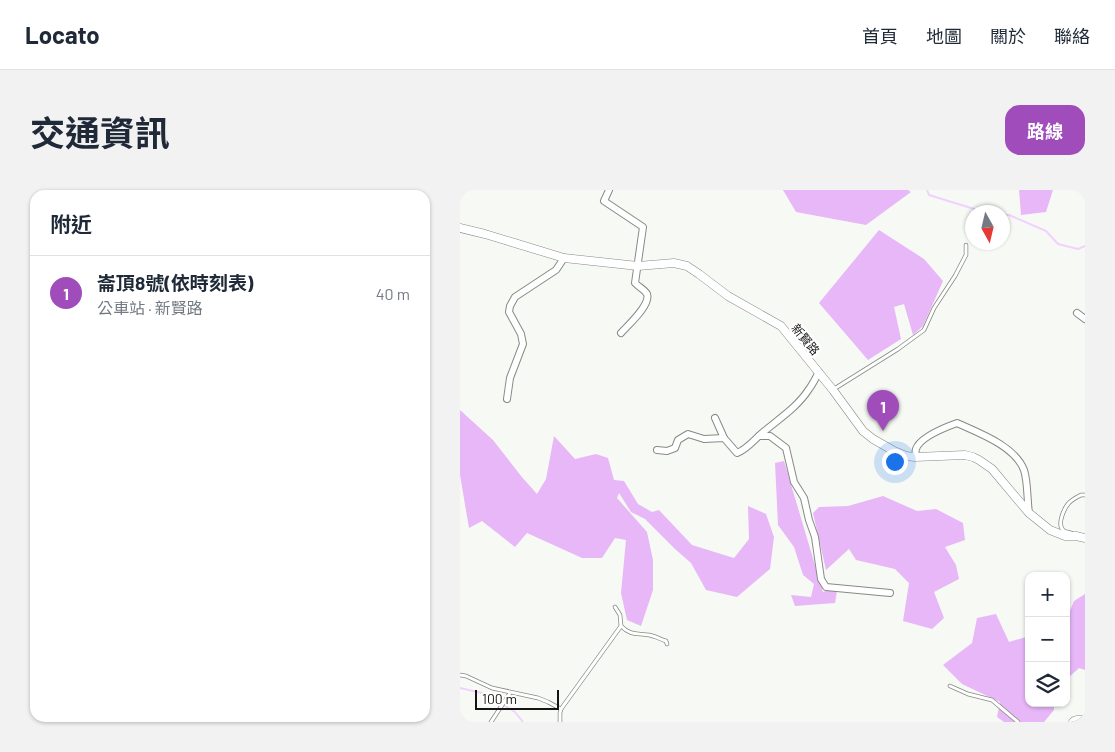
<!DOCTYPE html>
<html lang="zh-TW">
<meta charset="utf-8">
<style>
:root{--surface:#fff;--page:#f2f2f3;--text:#1f2937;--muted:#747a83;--line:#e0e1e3;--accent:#a04cbb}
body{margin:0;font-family:Barlow,"Noto Sans TC",sans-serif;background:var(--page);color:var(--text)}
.controls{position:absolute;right:15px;bottom:15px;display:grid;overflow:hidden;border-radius:10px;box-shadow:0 1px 4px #0004}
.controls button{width:45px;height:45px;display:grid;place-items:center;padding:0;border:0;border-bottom:1px solid var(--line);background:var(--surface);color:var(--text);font:25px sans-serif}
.compass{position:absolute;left:505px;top:15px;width:45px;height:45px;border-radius:50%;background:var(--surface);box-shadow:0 1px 4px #0004;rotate:172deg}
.scale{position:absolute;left:15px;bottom:12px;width:84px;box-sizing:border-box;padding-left:5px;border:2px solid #141513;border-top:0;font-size:14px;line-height:18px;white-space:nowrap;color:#141513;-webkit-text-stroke:4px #fff;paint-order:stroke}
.you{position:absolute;left:434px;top:271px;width:18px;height:18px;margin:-12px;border:4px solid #fff;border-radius:50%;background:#1a73e8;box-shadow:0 0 0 8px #1a73e833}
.badge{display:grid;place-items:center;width:32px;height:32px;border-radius:50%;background:var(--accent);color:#fff;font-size:16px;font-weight:700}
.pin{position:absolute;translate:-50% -41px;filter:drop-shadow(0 1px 2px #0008)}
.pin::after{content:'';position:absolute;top:26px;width:18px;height:15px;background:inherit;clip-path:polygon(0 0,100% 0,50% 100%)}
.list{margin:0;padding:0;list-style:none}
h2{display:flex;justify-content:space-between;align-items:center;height:65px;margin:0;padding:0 20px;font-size:21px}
h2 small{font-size:16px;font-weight:400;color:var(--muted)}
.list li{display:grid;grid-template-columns:32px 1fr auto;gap:15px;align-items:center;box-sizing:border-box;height:75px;padding:0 20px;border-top:1px solid var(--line)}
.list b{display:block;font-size:19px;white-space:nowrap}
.list p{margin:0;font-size:16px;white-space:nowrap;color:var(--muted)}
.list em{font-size:16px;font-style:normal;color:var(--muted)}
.icon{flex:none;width:28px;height:28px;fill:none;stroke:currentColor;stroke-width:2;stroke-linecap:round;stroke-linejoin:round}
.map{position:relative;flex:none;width:625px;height:532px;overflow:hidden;border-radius:15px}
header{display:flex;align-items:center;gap:30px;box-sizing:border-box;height:70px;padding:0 25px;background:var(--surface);border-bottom:1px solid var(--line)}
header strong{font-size:24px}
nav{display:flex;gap:28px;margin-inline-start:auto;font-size:18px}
.intro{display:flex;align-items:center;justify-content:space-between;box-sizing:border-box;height:120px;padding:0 30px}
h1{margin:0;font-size:35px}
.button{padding:12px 22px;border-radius:15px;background:var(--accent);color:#fff;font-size:18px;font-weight:700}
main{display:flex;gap:30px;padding:0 30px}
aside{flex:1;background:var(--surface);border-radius:15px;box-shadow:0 1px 4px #0004}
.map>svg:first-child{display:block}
.green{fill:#e7b7f8}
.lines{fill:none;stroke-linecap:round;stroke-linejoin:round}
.stream{stroke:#f2d1fe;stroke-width:2}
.service-casing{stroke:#878a84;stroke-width:4.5}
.minor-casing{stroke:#878a84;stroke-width:8}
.tertiary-casing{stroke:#878a84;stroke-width:9}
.service{stroke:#fff;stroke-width:3}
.minor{stroke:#fff;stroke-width:6}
.tertiary{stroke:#fff;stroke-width:8}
.labels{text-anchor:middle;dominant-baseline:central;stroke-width:4.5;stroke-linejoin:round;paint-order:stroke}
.street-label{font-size:12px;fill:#141513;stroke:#fff}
</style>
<header>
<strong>Locato</strong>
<nav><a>首頁</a><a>地圖</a><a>關於</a><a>聯絡</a></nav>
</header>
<div class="intro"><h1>交通資訊</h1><a class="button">路線</a></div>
<main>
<aside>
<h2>附近<small></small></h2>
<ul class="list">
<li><span class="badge">1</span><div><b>崙頂8號(依時刻表)</b><p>公車站 · 新賢路</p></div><em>40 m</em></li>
</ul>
</aside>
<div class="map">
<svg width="625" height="532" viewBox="0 0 625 532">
<rect width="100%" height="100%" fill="#f7faf4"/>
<!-- green -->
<g class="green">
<path d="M323 0H448L451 2 406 35 336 22Z"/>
<path d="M559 0H625H593L586 22 561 25Z"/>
<path d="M419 40 464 69 483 91 463 136 453 145 444 114 434 117 441 149 408 170 359 113Z"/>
<path d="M0 220 33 250 61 286 77 304 86 289 94 246 115 269 136 264 148 268 154 290 164 291 178 314 192 322 199 320 232 355 274 368 289 349 288 316 306 324 314 347 310 379 277 407 246 400 231 373 215 359 185 329 171 322 159 303 157 308 187 342 193 370V400L181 436 167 430 161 403 166 350 155 348 142 368H122L67 343 55 357 22 331 9 338 0 285Z"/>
<path d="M324 271 363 402 378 395 375 413 335 416 331 405 351 407 354 394 343 385 334 357 318 335 315 273Z"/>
<path d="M423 306 457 321 476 319 503 333 505 350 485 357 496 375 499 389 474 402 484 428 472 439 443 431 449 393 435 379 396 370 389 359 366 380 353 323 359 317 388 316Z"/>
<path d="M625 404V480L619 478 606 490V430L614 411Z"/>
<path d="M536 424 549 452 569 446V513H594V520L584 532H544L537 527 540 512 502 494 483 475 512 453 517 428Z"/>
</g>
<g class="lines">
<!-- stream -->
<g class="stream">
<path d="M467 0 469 5 524 22"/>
<path d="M542 25H549L586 41 598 54 618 59 625 56"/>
<path d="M0 498 26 504 55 522 63 532"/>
</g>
<!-- service casing -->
<g class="service-casing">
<g id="service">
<path d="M374 199 438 159 464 140 474 118 495 86 506 65V55"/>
<path d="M611 343C608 342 605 342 603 340 597 334 604 319 608 314 611 310 617 307 621 305H625"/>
<path d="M155 417 160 425 161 436C171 446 177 443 189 445 195 446 200 449 206 451L207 454"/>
<path d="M0 485 6 486 32 498 78 508 88 512 101 519"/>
<path d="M490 496 508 504 532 510 558 532"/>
<path d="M31 532 50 503"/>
<path d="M100 532V523L101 519 161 436"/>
</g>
</g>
<!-- minor casing -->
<g class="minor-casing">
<g id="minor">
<path d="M149 0 144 11 183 37 175 93C179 97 185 100 187 104 191 115 168 135 161 143"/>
<path d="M617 123 625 129"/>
<path d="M47 209 50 188 63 154 61 144 49 122 50 116 55 107 96 80 104 68"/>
<path d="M255 228 264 248"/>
<path d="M299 246H310L326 258 334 292 344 308 349 330 355 347 361 389 366 397 430 403"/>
<path d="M197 260 207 261 215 258 218 250 228 244 244 249 264 248 277 263C287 259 293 251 301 244 317 230 337 218 349 199 353 194 356 187 359 182"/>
<path d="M455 267C456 264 455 262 456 259 460 247 486 237 497 233 519 243 555 256 564 280 568 292 567 310 569 323"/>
</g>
</g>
<!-- tertiary casing -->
<g class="tertiary-casing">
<g id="tertiary">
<path d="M0 38 25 44 104 68 178 76 214 73 227 76 239 84 268 106 321 136 373 200 403 241 413 249 434 261 446 266 455 267 505 265 513 267 519 270 532 279 569 323 590 340 605 346H616L625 348"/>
<path d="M613 532C615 529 622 529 625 531"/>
</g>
</g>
<!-- service -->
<use href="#service" class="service"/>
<!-- minor -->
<use href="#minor" class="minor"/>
<!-- tertiary -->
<use href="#tertiary" class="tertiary"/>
</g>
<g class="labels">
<!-- street labels -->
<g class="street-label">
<text transform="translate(346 149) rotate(51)">新賢路</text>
</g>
</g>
</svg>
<div class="controls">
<button>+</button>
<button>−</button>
<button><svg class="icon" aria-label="layers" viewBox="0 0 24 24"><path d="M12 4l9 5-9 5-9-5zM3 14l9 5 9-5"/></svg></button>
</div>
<svg class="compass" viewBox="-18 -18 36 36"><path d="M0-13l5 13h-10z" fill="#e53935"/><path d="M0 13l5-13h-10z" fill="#747a83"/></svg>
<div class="scale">100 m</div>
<div class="you"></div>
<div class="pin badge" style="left:423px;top:241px">1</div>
</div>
</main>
